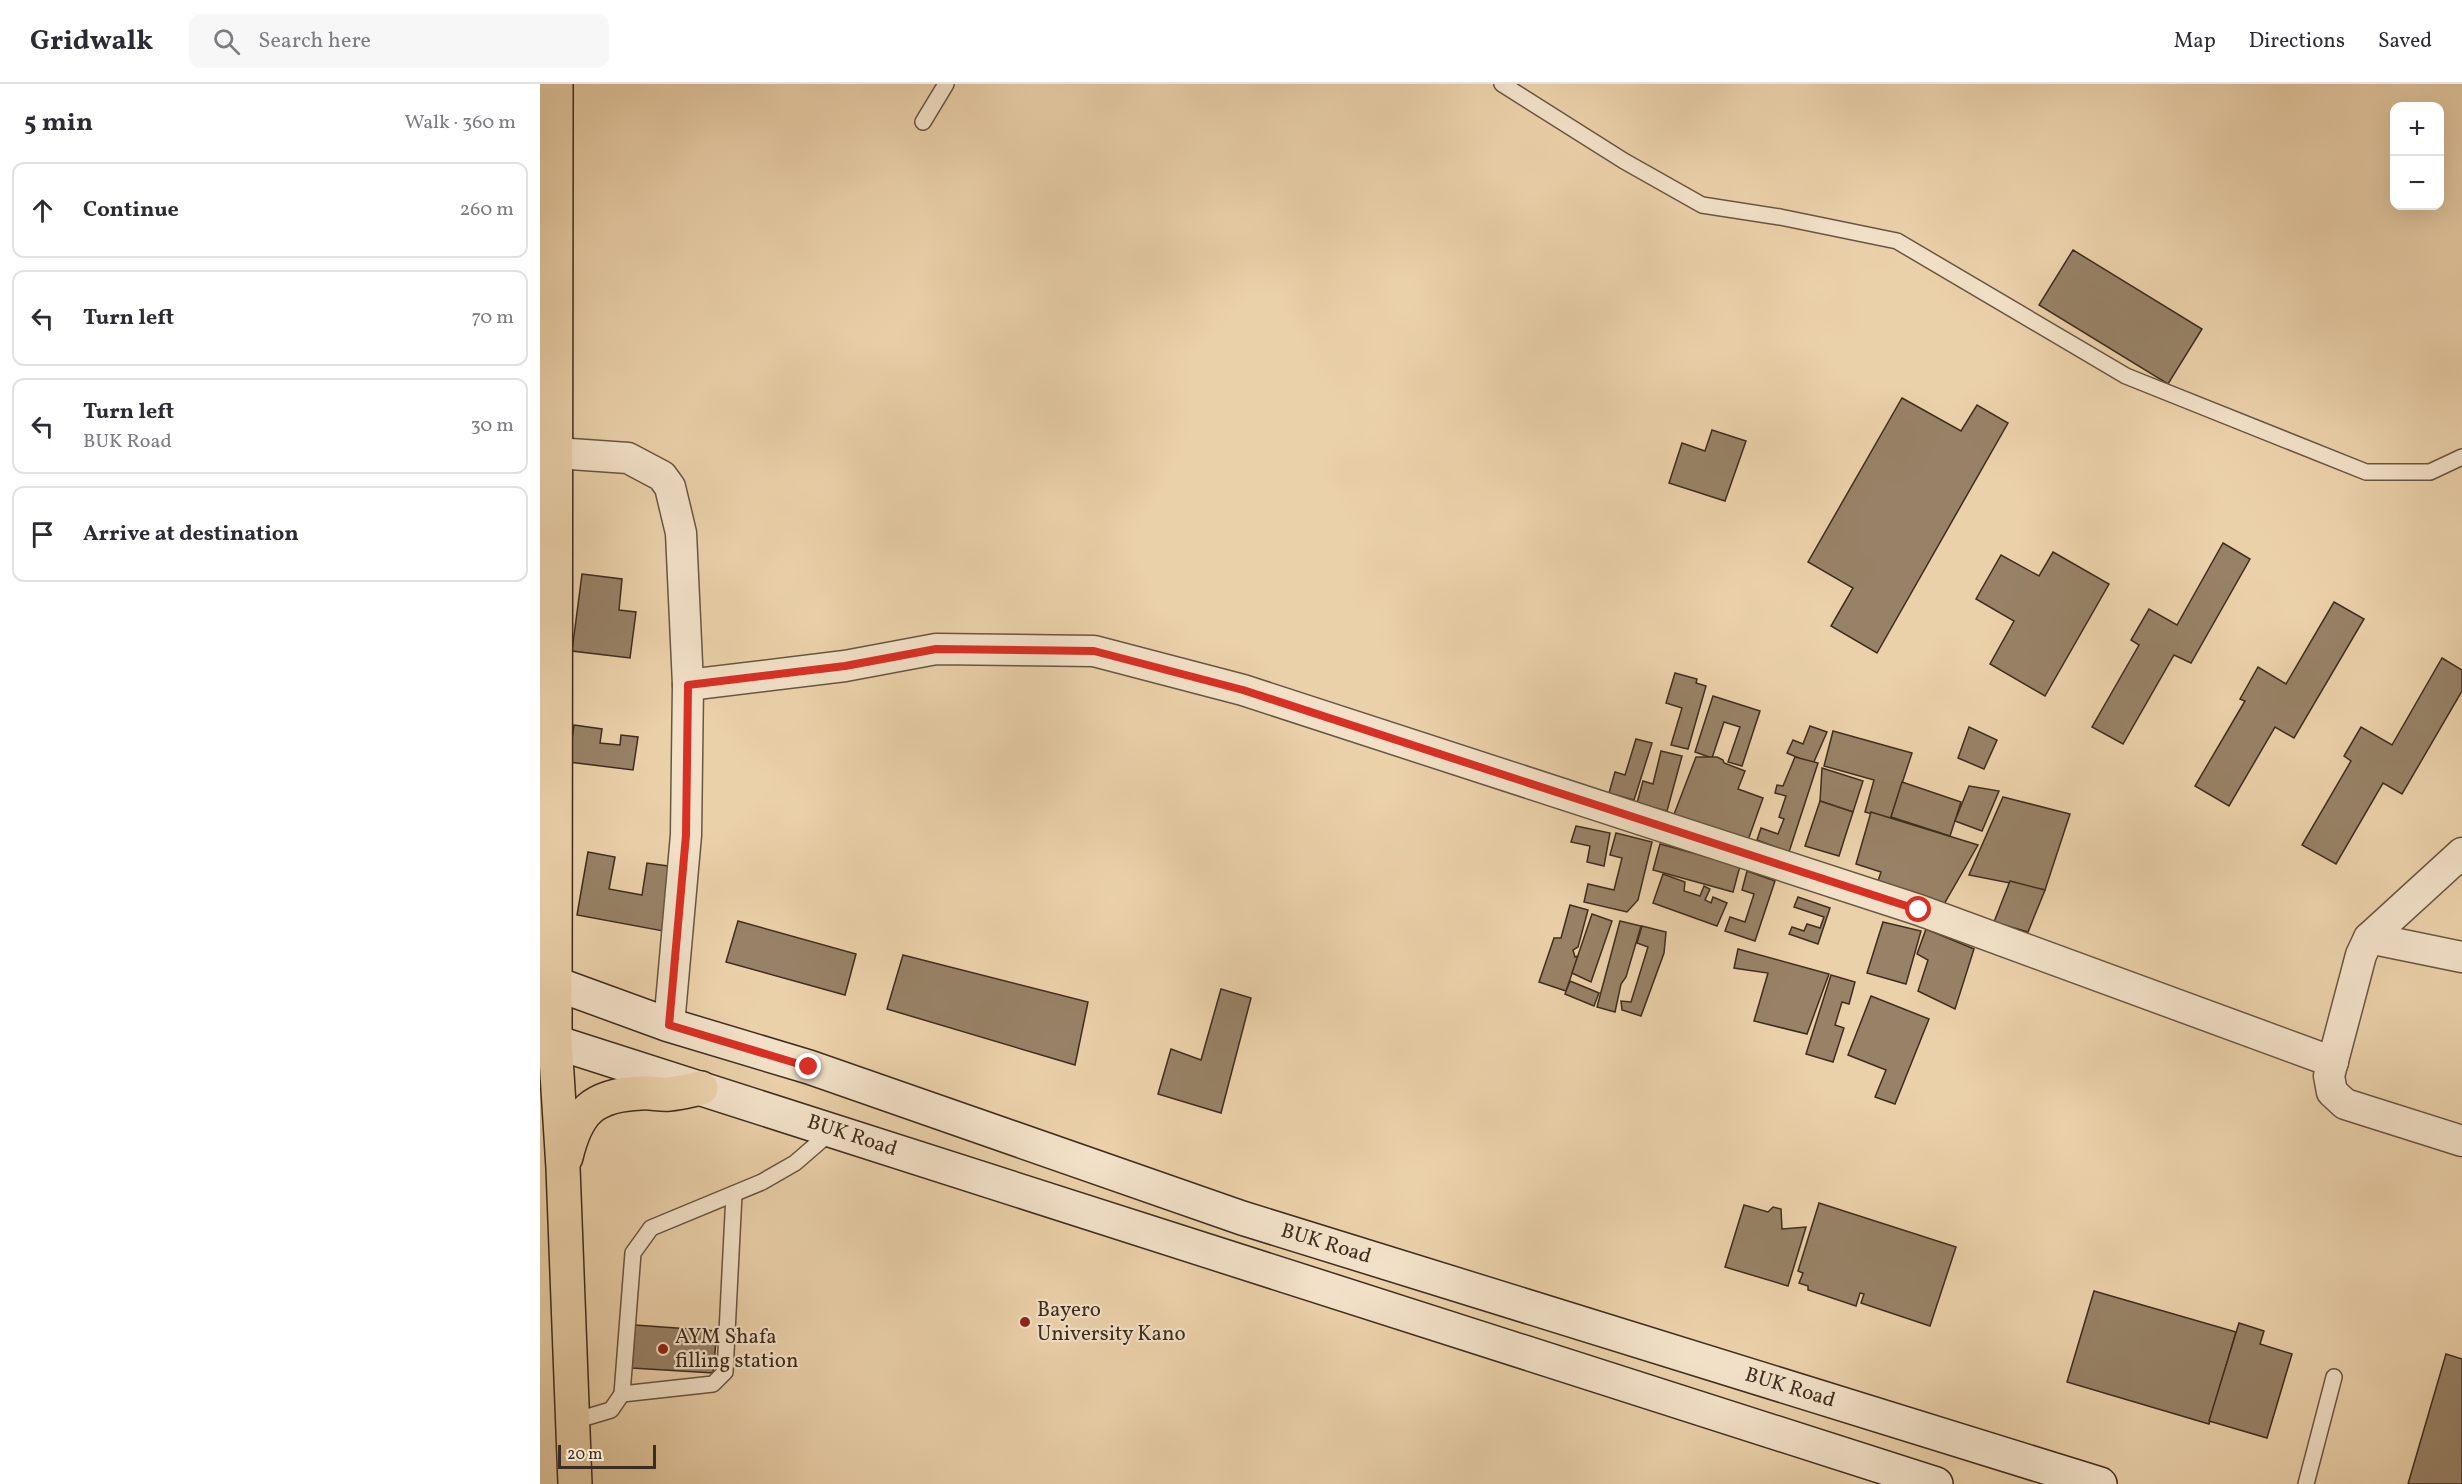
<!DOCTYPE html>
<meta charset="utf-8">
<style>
:root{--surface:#fff;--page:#f7f7f7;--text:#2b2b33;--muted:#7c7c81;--line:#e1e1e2}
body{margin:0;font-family:Vollkorn,serif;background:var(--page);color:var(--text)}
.controls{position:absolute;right:18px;top:18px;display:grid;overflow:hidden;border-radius:12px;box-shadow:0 6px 24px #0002}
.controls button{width:54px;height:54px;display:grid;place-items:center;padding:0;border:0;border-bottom:2px solid var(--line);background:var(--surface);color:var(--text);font:30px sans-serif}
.scale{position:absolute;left:18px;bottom:15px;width:98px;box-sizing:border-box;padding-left:6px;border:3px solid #3e2d1e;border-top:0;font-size:16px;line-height:21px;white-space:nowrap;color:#3e2d1e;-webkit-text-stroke:4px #f2e1c8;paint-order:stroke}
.stop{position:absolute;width:18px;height:18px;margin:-14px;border:4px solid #d93025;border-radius:50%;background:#fff}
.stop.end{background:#d93025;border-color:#fff;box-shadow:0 2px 6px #0008}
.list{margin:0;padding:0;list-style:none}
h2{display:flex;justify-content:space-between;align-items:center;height:78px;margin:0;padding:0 24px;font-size:26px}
h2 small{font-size:20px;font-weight:400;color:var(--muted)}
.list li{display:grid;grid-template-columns:39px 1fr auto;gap:18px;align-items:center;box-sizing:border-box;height:96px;margin:0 12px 12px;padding:0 12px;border:2px solid var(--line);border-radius:12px}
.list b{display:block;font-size:22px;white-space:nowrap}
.list p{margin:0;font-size:20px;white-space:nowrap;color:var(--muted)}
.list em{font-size:20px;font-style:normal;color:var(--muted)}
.icon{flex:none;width:33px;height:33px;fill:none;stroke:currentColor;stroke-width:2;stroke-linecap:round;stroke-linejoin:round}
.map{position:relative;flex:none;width:1922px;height:1400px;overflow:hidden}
header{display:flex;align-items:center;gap:36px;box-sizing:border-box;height:84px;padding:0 30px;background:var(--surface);border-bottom:2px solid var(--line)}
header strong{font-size:28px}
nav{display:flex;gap:33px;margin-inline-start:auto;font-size:21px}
.search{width:420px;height:54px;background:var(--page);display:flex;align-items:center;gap:15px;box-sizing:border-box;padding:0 21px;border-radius:12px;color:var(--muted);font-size:22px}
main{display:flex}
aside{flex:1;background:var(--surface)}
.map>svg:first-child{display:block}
.building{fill:#988267;stroke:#3e2d1e;stroke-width:1.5}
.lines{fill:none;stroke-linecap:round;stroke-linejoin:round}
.lane-casing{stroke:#695641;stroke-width:18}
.street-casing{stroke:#695641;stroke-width:33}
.secondary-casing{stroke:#3e2d1e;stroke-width:36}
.primary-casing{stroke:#3e2d1e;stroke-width:36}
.lane{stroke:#f2e1c8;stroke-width:15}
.street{stroke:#f2e1c8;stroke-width:30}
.secondary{stroke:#f2e1c8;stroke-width:33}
.primary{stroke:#ebd1aa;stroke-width:33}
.route{stroke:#d93025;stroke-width:8}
.poi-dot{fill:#8f2418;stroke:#f2e1c8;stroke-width:2}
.labels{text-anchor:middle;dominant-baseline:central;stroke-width:4.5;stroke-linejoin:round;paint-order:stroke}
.street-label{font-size:21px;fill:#3e2d1e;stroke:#f2e1c8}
.poi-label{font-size:21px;fill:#3e2d1e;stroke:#f2e1c8;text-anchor:start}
</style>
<header>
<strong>Gridwalk</strong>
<div class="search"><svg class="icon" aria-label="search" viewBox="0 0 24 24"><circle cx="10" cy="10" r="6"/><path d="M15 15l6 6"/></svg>Search here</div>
<nav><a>Map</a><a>Directions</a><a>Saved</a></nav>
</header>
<main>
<aside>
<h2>5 min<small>Walk · 360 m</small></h2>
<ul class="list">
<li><svg class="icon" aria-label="ahead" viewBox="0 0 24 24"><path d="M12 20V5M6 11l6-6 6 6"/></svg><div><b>Continue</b></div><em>260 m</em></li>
<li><svg class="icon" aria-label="left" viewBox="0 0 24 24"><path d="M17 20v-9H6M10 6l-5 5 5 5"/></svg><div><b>Turn left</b></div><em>70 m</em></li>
<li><svg class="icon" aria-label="left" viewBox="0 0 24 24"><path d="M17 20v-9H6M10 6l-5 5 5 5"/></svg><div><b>Turn left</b><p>BUK Road</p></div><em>30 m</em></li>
<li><svg class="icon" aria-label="arrive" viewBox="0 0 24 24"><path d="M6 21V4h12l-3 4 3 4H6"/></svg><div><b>Arrive at destination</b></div></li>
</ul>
</aside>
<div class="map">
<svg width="1922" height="1400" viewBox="0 0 1922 1400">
<rect width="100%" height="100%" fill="#ebd1aa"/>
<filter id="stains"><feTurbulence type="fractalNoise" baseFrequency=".00333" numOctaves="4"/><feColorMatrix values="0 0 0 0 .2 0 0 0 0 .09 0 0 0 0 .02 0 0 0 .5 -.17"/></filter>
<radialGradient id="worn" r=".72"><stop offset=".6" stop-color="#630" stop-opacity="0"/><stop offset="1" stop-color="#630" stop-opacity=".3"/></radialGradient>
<!-- building -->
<g class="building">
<path d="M1533 166 1662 245 1628 300 1499 221Z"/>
<path d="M1362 314 1421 347 1437 321 1468 339 1337 569 1291 542 1313 504 1268 478Z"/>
<path d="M1172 346 1206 357 1185 417 1129 399 1142 359 1165 367Z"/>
<path d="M1683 459 1710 475 1651 579 1634 571 1583 660 1552 643 1599 561 1591 556 1609 525 1637 541Z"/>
<path d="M1513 468 1569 500 1505 612 1450 580 1474 537 1436 515 1461 471 1499 492Z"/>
<path d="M42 490 82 495 79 526 96 528 90 574 32 567Z"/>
<path d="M1794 518 1824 535 1754 654 1735 643 1689 722 1655 702 1705 617 1700 615 1718 583 1746 600Z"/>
<path d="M1902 574 1922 586V607L1862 710 1843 699 1796 780 1762 761 1811 677 1804 672 1821 643 1852 661Z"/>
<path d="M1135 589 1157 595 1156 599 1166 602 1148 665 1131 661 1142 624 1126 619Z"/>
<path d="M1173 612 1220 627 1202 682 1188 678 1200 643 1184 638 1172 674 1155 668Z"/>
<path d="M34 641 62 645 60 659 80 661 81 651 98 653 93 686 29 678Z"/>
<path d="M1270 642 1287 648 1273 680 1247 669 1253 656 1263 660Z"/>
<path d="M1429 643 1457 656 1444 685 1418 674Z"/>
<path d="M1293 647 1372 669 1351 733 1354 736 1325 728 1334 696 1284 682Z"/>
<path d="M1096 655 1112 659 1094 716 1069 709 1075 688 1085 691Z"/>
<path d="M1121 667 1142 672 1127 727 1097 719 1103 697 1113 700Z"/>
<path d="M1156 673H1177L1183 676 1184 679 1205 687 1198 705 1223 714 1207 759 1133 733Z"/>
<path d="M1255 673 1278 679 1249 768 1217 756 1221 744 1238 750 1244 735 1239 733 1246 712 1235 709 1237 701 1243 702Z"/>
<path d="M1282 684 1323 697 1313 728 1280 717Z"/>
<path d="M1362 698 1421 718 1410 752 1351 733Z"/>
<path d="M1429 702 1459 707 1442 747 1415 737Z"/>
<path d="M1463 713 1530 730 1505 806 1429 791Z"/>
<path d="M1280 717 1313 728 1299 772 1265 762Z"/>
<path d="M1331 728 1438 761 1404 820 1337 800 1341 788 1316 780Z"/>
<path d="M1036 742 1070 749 1064 782 1047 778 1050 762 1031 758Z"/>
<path d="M1076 749 1112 758 1098 816 1087 828 1044 818 1048 800 1074 806 1082 774 1070 771Z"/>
<path d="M1120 760 1200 782 1193 808 1113 786Z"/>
<path d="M48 768 75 773 69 805 102 811 107 779 135 783 123 847 37 831Z"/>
<path d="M1207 787 1235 797 1215 857 1185 847 1190 833 1205 838 1214 810 1202 806Z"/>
<path d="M1123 790 1145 798 1144 807 1160 812 1164 802 1170 805 1165 816 1171 819 1173 813 1187 819 1177 842 1113 819Z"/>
<path d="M1470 797 1505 806 1488 848 1454 838Z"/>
<path d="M1258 813 1290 824 1278 860 1249 850 1252 843 1264 847 1267 840 1280 844 1284 833 1254 823Z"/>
<path d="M1030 821 1048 826 1038 863 1033 866 1035 873 1038 872 1026 907 999 898 1014 854H1021Z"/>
<path d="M1052 830 1072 837 1051 898 1032 889Z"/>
<path d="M198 837 316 870 305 911 186 878Z"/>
<path d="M1080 837 1101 842 1086 893 1081 900 1075 928 1057 923Z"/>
<path d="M1343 838 1381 847 1366 900 1327 889Z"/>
<path d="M1102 842 1126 848 1124 869 1101 932 1082 926 1081 917 1091 918 1108 863 1097 859Z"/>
<path d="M1386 845 1434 865 1415 925 1378 907 1388 876 1377 870Z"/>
<path d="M1198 865 1289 890 1267 950 1214 937 1228 889 1194 884Z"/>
<path d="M363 871 548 918 535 981 347 925Z"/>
<path d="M1291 891 1315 898 1309 920 1302 918 1295 941 1304 944 1293 978 1266 970Z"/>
<path d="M1030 897 1059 909 1054 922 1025 910Z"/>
<path d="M681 905 711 914 681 1029 618 1010 631 965 661 976Z"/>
<path d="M1331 912 1389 935 1355 1020 1335 1013 1346 986 1308 971Z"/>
<path d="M1279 1119 1416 1163 1390 1242 1321 1219 1324 1210 1320 1209 1316 1222 1268 1206V1202L1259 1199 1263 1189 1258 1187Z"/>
<path d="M1204 1121 1228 1128 1233 1123 1241 1125 1242 1145 1266 1143 1248 1202 1185 1183Z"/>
<path d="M1554 1207 1696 1248 1669 1340 1527 1298Z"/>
<path d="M1699 1239 1724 1247 1720 1260 1752 1270 1727 1354 1669 1337Z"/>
<path d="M95 1241 177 1247 173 1289 92 1284Z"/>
<path d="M1906 1270 1922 1275V1400H1868Z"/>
</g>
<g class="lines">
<!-- lane casing -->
<g class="lane-casing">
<g id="lane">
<path d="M962 0 1084 77 1162 121 1240 133 1357 157 1586 292 1826 388H1890L1922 373"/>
<path d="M383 38 406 0"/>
<path d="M82 1310 173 1300 185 1288 194 1110"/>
<path d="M34 1337 71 1326 82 1310 93 1169 111 1144 222 1098 255 1079 292 1047"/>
<path d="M1766 1400 1794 1293"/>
</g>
</g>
<!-- street casing -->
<g class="street-casing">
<g id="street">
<path d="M16 369 88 374 122 392 130 403 141 449 148 601 146 751 129 941"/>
<path d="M148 601 305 582 396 565 554 567 703 606 1379 826 1793 978"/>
<path d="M1922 769 1829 854 1821 871 1789 992 1792 1008 1805 1020 1922 1057"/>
<path d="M1829 854 1922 873"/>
</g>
</g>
<!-- secondary casing -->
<g class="secondary-casing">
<g id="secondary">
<path d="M0 894 129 941 269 983 702 1134 1560 1400"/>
<path d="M0 951 15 958 1396 1400"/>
</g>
</g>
<!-- primary casing -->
<g class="primary-casing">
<g id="primary">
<path d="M16 0 15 958 23 1084 35 1400"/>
<path d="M26 1073C37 1027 53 1011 101 1009 111 1008 120 1011 129 1010 140 1009 151 1006 161 1004"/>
</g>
</g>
<!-- lane -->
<use href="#lane" class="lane"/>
<!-- street -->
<use href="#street" class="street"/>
<!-- secondary -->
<use href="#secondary" class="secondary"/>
<!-- primary -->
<use href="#primary" class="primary"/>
</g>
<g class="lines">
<!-- route -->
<path class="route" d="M269 983 129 941 146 751 148 601 305 582 396 565 554 567 703 606 1379 826"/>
</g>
<!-- markers -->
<g class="poi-dot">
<circle cx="485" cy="1238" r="6"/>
<circle cx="123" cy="1265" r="6"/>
</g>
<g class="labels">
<!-- street labels -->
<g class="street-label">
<text transform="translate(312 1052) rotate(18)">BUK Road</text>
<text transform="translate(786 1160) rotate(17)">BUK Road</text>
<text transform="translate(1250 1304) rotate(17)">BUK Road</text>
</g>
<!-- poi labels -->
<g class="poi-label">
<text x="497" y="1226">Bayero<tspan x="497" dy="24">University Kano</tspan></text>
<text x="135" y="1253">AYM Shafa<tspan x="135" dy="24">filling station</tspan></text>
</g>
</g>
<rect width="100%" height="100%" filter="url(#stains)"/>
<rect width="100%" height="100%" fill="url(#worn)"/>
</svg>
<div class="controls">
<button>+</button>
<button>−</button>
</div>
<div class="scale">20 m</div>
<div class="stop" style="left:1379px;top:826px"></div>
<div class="stop end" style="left:269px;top:983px"></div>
</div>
</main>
